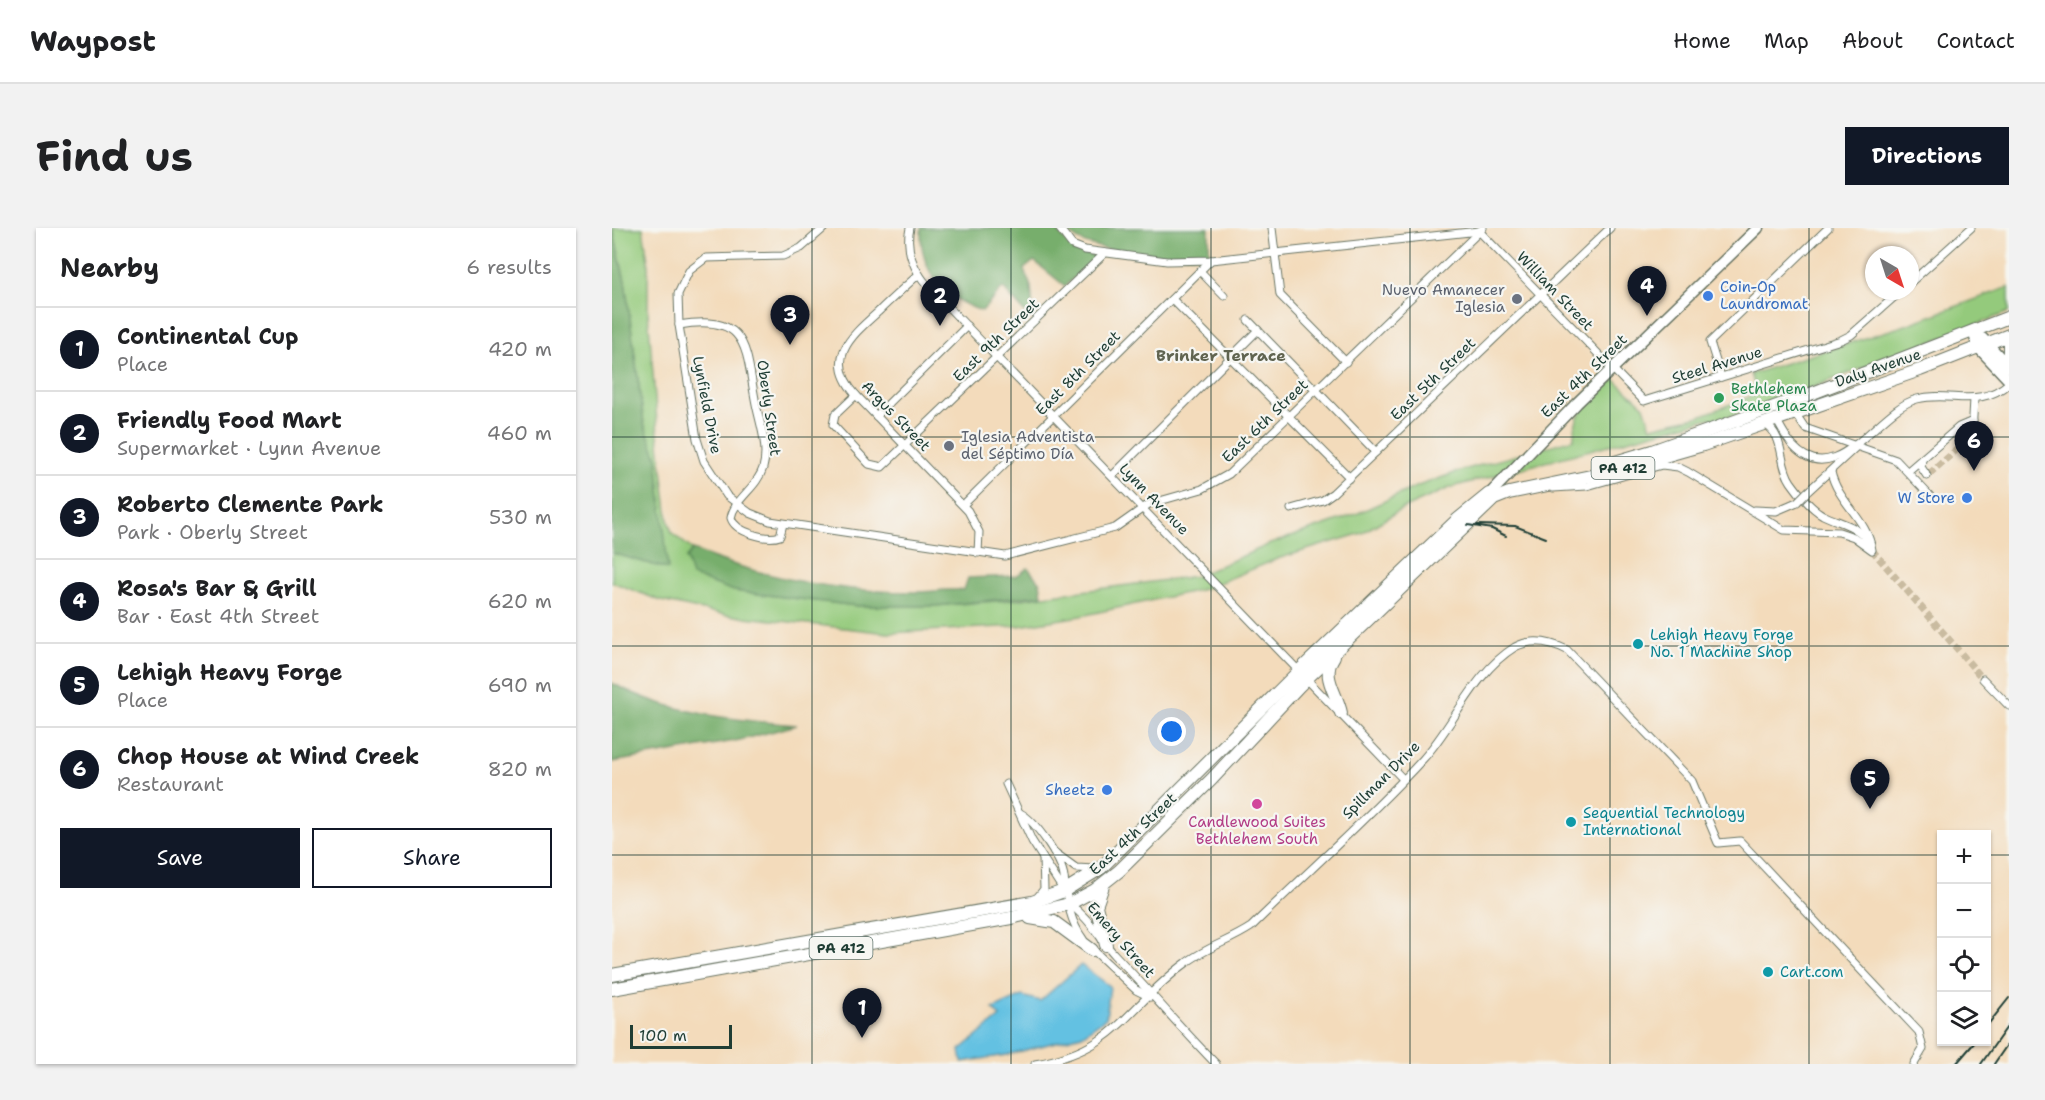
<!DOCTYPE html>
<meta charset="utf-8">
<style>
:root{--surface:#fff;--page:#f2f2f2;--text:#202124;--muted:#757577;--line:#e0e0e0;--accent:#111827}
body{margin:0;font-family:"Shantell Sans",sans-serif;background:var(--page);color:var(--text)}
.controls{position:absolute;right:18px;bottom:18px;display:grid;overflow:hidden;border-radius:0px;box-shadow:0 2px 4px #0004}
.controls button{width:54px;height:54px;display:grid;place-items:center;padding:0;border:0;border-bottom:2px solid var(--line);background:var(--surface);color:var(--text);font:30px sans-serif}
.compass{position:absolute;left:1253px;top:18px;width:54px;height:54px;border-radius:50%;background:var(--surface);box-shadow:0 2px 4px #0004;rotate:141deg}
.scale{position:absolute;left:18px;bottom:15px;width:102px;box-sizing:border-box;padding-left:6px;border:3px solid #1f3d34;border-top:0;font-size:16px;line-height:21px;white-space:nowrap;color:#1f3d34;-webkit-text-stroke:4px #f6f6f2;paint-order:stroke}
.you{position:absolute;left:560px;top:504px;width:21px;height:21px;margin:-15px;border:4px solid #fff;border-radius:50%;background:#1a73e8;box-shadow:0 0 0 9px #1a73e833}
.badge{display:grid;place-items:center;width:39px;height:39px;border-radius:50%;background:var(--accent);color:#fff;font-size:20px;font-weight:700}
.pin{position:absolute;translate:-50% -50px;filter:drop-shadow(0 2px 3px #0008)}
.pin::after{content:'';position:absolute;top:32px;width:21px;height:18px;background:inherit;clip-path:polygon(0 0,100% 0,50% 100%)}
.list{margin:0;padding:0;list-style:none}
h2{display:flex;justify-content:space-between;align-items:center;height:78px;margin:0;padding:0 24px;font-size:26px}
h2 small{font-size:20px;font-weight:400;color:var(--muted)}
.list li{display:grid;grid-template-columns:39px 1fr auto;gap:18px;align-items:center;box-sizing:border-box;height:84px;padding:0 24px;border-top:2px solid var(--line)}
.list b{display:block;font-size:22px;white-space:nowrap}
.list p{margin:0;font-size:20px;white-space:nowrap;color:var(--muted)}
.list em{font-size:20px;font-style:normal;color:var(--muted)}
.actions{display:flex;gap:12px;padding:18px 24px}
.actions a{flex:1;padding:14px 0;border:2px solid var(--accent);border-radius:0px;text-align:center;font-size:21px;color:var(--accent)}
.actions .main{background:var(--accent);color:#fff}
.icon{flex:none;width:33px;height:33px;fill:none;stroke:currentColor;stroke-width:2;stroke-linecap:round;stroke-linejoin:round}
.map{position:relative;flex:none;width:1397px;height:836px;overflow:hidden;border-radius:0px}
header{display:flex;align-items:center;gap:36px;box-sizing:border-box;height:84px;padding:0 30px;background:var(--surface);border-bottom:2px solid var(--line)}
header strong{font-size:28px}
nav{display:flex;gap:33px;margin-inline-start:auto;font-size:21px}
.intro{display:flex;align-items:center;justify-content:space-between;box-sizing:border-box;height:144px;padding:0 36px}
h1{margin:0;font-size:42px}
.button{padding:15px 27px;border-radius:0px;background:var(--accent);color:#fff;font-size:21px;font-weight:700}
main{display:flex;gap:36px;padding:0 36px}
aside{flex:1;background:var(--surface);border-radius:0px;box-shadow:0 2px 4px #0004}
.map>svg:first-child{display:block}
.green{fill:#94ca7c;stroke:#5a8458;stroke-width:1.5}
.forest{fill:#77ae6c;stroke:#4b7650;stroke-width:1.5}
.water{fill:#64c1e2;stroke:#427f8b;stroke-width:1.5}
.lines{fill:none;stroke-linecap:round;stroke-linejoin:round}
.minor-tunnel{stroke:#c9bba0;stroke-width:7;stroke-dasharray:7 3.5;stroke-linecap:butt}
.minor-casing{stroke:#697463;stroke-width:9}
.secondary-casing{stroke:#697463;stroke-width:13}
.primary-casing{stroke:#697463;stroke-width:13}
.trunk-casing{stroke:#697463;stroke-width:14}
.minor{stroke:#fff;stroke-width:7}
.secondary{stroke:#fff;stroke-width:10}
.primary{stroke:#fff;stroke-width:10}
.trunk{stroke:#fff;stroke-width:12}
.rail{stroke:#1f3d34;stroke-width:2}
.minor-bridge-casing{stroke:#697463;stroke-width:9;stroke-linecap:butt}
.minor-bridge{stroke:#fff;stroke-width:7}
.grid{fill:none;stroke:#1f3d34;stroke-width:1.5;stroke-opacity:0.55}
.shop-dot{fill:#3f7fe0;stroke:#f6f6f2;stroke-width:2}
.worship-dot{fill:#6b7280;stroke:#f6f6f2;stroke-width:2}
.leisure-dot{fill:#2e9e5b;stroke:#f6f6f2;stroke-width:2}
.culture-dot{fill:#0f9aa8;stroke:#f6f6f2;stroke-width:2}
.hotel-dot{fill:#d1479c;stroke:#f6f6f2;stroke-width:2}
.labels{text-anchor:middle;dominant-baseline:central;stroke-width:4.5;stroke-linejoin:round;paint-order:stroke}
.shield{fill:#f6f6f2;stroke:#60746d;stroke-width:1.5}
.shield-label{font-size:14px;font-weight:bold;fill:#1f3d34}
.shop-label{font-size:15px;fill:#366cbe;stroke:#f6f6f2;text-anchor:end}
.worship-label{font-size:15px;fill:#5b616d;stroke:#f6f6f2;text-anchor:end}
.street-label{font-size:15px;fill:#1f3d34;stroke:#f6f6f2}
.leisure-label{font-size:15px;fill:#27864d;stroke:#f6f6f2;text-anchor:start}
.culture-label{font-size:15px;fill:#0d838f;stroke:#f6f6f2;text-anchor:start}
.hotel-label{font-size:15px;fill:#b23c85;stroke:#f6f6f2}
.neighbourhood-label{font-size:16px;font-weight:bold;fill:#606450;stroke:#f6f6f2}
</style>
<header>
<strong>Waypost</strong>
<nav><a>Home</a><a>Map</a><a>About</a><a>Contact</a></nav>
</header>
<div class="intro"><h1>Find us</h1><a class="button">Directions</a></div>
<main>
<aside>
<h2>Nearby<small>6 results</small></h2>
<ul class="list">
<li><span class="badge">1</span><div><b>Continental Cup</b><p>Place</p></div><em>420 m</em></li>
<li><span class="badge">2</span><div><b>Friendly Food Mart</b><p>Supermarket · Lynn Avenue</p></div><em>460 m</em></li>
<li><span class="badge">3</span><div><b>Roberto Clemente Park</b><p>Park · Oberly Street</p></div><em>530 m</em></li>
<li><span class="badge">4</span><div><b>Rosa's Bar &amp; Grill</b><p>Bar · East 4th Street</p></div><em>620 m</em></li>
<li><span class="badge">5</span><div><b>Lehigh Heavy Forge</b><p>Place</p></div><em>690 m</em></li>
<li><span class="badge">6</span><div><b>Chop House at Wind Creek</b><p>Restaurant</p></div><em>820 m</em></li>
</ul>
<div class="actions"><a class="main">Save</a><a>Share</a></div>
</aside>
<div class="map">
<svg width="1397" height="836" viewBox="0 0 1397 836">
<rect width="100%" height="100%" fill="#f6f6f2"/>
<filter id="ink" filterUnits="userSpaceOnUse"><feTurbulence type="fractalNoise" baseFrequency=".0167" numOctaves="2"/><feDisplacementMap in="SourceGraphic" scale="12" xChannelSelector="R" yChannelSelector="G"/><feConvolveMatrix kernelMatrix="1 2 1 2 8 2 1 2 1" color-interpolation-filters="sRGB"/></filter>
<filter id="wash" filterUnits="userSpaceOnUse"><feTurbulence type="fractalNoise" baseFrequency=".008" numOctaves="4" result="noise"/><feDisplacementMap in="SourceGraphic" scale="24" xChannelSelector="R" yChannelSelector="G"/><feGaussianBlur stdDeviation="1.35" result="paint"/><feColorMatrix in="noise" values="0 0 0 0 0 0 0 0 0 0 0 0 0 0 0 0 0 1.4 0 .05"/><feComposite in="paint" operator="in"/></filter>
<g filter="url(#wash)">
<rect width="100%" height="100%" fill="#f3dbbb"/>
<!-- green -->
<path class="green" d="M1 0H31L36 33V84L46 207 56 292 60 305 81 322 74 330 122 363 245 378H323L409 371 585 348 658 316 744 286 806 258 851 242 962 211C961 181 982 170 1002 151L1032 178 1039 199 1088 188 1142 167 1144 162 1139 146 1291 98 1397 59V84L1170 171 1104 193 1098 190 840 259 790 281 750 305 665 331 592 361 469 388 407 398 276 405 232 400 114 387 49 373 0 354V325L55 341 45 230 32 196 13 53Z"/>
<!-- forest -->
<g class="forest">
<path d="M0 0 13 53 32 196 45 230 56 341 0 325Z"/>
<path d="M309 0H443L462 23 485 28 453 58 422 33 412 41 419 59 421 83 415 87 391 60 370 83C331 70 307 43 309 0Z"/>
<path d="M454 0H597V28C567 27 467 29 454 0Z"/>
<path d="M81 322C151 350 226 364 302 364 319 364 335 361 352 362L356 350 404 348 416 340 428 355 430 367 323 378H245L122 363 80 348 74 330Z"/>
<path d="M0 455C58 486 121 492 185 497L128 512 0 534Z"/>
</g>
<!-- water -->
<path class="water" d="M469 737 498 758 494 790 470 807 395 827 350 834 348 822 388 789 381 781 410 768 428 773Z"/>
</g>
<g filter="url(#ink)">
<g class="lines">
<!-- minor-tunnel -->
<g class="minor-tunnel">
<path d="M1317 246 1350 217"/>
<path d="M1260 322 1371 451"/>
</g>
<!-- minor casing -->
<g class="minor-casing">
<g id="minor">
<path d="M212 0 189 20 171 28 94 30 77 43 66 66 67 97 85 211 92 233 115 268 138 285 158 293 393 328 503 300 537 276 590 261 617 246 871 0"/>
<path d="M298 0C293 22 302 43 317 59L791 551"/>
<path d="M447 0 460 17 473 22 555 33 599 32 867 3"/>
<path d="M660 0 668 67 734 134"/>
<path d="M867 3 1032 173 1229 112 1239 107 1289 63"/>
<path d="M588 43 612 68"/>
<path d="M307 46C293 59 279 71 266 84 238 109 212 131 244 167L356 283 367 304 366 325"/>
<path d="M1298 55 1359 0"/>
<path d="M560 71 738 250"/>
<path d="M636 92 764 224"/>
<path d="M67 97C139 85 133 122 144 176 148 196 157 220 151 240 145 260 122 271 119 290 123 304 155 313 168 308L171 296"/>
<path d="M1109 149 1098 114 1216 0"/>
<path d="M244 167 223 187 221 197 257 236 270 239 493 25"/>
<path d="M1183 185 1193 200 1284 232 1318 268"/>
<path d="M264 188 355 98"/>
<path d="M1164 191C1169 200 1174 210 1181 218 1224 265 1266 181 1305 171 1339 162 1366 182 1397 155"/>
<path d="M1153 196C1174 209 1166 236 1179 254 1187 265 1198 280 1211 287 1227 295 1242 296 1255 311"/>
<path d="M1350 217 1360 206 1362 171"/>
<path d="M1310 231 1309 239 1315 248"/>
<path d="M1296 243 1347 199 1361 193"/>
<path d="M501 247 646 102"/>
<path d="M941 260 975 258 1050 237 1066 239 1076 244 1172 302 1227 304 1242 309 1260 322C1256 292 1225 273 1219 244"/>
<path d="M1194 265 1243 220"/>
<path d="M351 277 599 32"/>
<path d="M679 281 711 272 721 265 998 0"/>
<path d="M1143 282 1164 283 1185 274"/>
<path d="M1371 451 1397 478"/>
<path d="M394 556 420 613 452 663"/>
<path d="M408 585C424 593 450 632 452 649 455 671 457 692 471 711"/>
<path d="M442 624 464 640 483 641"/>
<path d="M424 671 432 661 431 631"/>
<path d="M457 676C478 690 486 709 503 727 537 763 569 800 604 836"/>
<path d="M478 719 524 762 538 769"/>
<path d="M423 836C506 822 514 779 574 735 593 720 618 713 639 699 696 643 757 590 811 531 843 496 861 445 903 419 920 410 939 414 955 422L1080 553 1106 615 1128 613 1307 804 1311 821 1302 836"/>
</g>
</g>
<!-- secondary casing -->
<g class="secondary-casing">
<path id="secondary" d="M872 272 965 175 1146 0"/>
</g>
<!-- primary casing -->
<g class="primary-casing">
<g id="primary">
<path d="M1361 103 1366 119 1397 152"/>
<path d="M1370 110 1397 139"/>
</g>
</g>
<!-- trunk casing -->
<g class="trunk-casing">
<g id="trunk">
<path d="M1397 113V131"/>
<path d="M993 237 1040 223 1193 168 1397 89"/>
<path d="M722 428C708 449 725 464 729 485"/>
<path d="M491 658 484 678 494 717"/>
<path d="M418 690 442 694 480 722"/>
<path d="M0 747 420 674 452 663 489 640 688 442 845 292 877 266"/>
<path d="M0 761 399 690 457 676 483 662 507 643 600 551 687 458 882 271 897 265 993 245 1091 217 1308 142 1397 107"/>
</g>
</g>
<!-- minor -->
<use href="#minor" class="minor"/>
<!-- secondary -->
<use href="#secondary" class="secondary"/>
<!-- primary -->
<use href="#primary" class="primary"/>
<!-- trunk -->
<use href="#trunk" class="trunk"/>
<!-- rail -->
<g class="rail">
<path d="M856 297 880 301 894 308"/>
<path d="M865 297 903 298 934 310"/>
<path d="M1374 799 1397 770"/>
<path d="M1344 836 1363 814"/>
<path d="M1369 836 1397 796"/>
<path d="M1382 836 1397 814"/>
</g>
<!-- minor-bridge casing -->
<g class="minor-bridge-casing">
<path id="minor-bridge" d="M1185 274 1194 265"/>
</g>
<!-- minor-bridge -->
<use href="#minor-bridge" class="minor-bridge"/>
</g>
</g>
<!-- grid -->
<path class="grid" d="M200 0V836M399 0V836M599 0V836M798 0V836M998 0V836M1197 0V836M0 209H1397M0 418H1397M0 627H1330M1374 627H1397"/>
<!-- markers -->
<g class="shop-dot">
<circle cx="1096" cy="68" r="6"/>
<circle cx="1355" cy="270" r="6"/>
<circle cx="495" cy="562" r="6"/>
</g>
<g class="worship-dot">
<circle cx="905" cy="71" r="6"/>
<circle cx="337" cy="218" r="6"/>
</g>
<circle class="leisure-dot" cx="1107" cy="170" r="6"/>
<g class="culture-dot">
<circle cx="1026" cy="416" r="6"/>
<circle cx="959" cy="594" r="6"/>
<circle cx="1156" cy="744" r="6"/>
</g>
<circle class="hotel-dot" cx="645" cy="576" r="6"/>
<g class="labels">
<!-- shield labels -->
<g class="shield">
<rect x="979.5" y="229" width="63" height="22" rx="4.5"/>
<rect x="197.5" y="709" width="63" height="22" rx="4.5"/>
</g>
<g class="shield-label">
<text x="1011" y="240">PA 412</text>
<text x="229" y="720">PA 412</text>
</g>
<!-- shop labels -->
<g class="shop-label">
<text x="1108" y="59" text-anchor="start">Coin-Op<tspan x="1108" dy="17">Laundromat</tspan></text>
<text x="1343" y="270">W Store</text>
<text x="483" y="562">Sheetz</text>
</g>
<!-- worship labels -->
<g class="worship-label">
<text x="893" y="62">Nuevo Amanecer<tspan x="893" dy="17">Iglesia</tspan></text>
<text x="349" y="209" text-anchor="start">Iglesia Adventista<tspan x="349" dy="17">del Séptimo Día</tspan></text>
</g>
<!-- street labels -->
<g class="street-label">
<text transform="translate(943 63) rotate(46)">William Street</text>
<text transform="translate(384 112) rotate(-44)">East 9th Street</text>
<text transform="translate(1105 137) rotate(-17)">Steel Avenue</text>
<text transform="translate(1266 140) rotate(-19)">Daly Avenue</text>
<text transform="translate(466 145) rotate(-45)">East 8th Street</text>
<text transform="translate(972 148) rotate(-44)">East 4th Street</text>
<text transform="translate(821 151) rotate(-44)">East 5th Street</text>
<text transform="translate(95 177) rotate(79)">Lynfield Drive</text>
<text transform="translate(157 180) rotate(82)">Oberly Street</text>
<text transform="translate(284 188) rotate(46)">Argus Street</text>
<text transform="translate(653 193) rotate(-44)">East 6th Street</text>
<text transform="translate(542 271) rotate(46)">Lynn Avenue</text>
<text transform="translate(769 552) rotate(-45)">Spillman Drive</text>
<text transform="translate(521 606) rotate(-43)">East 4th Street</text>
<text transform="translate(509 712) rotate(49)">Emery Street</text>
</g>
<!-- leisure labels -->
<g class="leisure-label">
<text x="1119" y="161">Bethlehem<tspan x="1119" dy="17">Skate Plaza</tspan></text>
</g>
<!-- culture labels -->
<g class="culture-label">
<text x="1038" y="407">Lehigh Heavy Forge<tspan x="1038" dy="17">No. 1 Machine Shop</tspan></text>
<text x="971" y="585">Sequential Technology<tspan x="971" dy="17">International</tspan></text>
<text x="1168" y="744">Cart.com</text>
</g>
<!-- hotel labels -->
<g class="hotel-label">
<text x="645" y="594">Candlewood Suites<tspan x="645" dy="17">Bethlehem South</tspan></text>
</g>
<!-- neighbourhood labels -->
<g class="neighbourhood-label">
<text x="609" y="127">Brinker Terrace</text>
</g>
</g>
</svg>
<div class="controls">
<button>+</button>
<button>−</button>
<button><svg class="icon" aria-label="locate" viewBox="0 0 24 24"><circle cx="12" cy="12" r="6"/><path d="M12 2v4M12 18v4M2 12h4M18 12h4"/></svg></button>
<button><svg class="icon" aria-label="layers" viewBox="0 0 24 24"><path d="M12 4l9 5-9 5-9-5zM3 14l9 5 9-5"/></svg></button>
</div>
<svg class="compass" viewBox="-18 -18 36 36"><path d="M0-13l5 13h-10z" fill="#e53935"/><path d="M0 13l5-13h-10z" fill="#757577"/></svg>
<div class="scale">100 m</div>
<div class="you"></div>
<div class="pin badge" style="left:250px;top:810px">1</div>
<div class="pin badge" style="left:328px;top:98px">2</div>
<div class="pin badge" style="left:178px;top:117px">3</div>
<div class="pin badge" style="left:1035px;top:88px">4</div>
<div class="pin badge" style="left:1258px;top:581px">5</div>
<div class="pin badge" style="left:1362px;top:243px">6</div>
</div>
</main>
